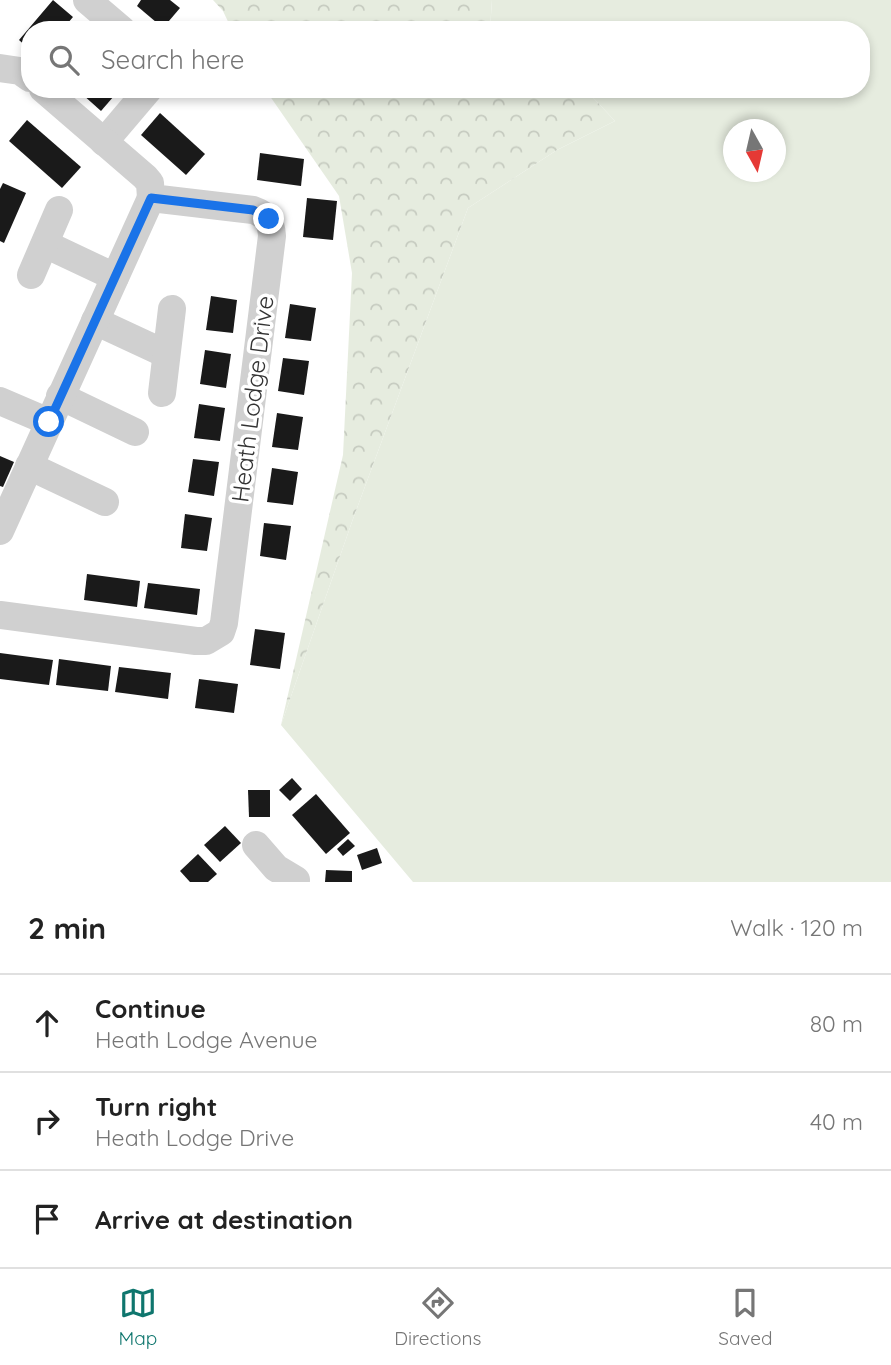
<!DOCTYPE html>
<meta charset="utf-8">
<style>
:root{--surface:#fff;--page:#f2f2f2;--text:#222;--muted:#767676;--line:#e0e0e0;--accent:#0f766e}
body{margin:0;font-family:Quicksand,sans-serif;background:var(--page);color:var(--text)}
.compass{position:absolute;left:723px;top:119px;width:63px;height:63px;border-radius:50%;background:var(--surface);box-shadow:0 4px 10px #0003;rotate:172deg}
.stop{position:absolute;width:21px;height:21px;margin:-16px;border:5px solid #1a73e8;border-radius:50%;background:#fff}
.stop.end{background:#1a73e8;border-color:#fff;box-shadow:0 2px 7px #0008}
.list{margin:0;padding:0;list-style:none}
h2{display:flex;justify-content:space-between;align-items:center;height:91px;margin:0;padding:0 28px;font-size:30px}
h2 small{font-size:23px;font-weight:400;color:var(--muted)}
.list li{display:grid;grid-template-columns:46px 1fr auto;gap:21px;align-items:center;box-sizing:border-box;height:98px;padding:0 28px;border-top:2px solid var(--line)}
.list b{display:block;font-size:26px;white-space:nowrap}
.list p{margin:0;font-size:23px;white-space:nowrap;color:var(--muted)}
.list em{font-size:23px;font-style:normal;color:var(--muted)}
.icon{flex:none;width:38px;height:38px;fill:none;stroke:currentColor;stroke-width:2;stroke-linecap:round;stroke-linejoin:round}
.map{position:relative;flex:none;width:891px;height:882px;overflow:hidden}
.search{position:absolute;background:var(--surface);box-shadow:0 4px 10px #0003;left:21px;right:21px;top:21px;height:77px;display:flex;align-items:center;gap:18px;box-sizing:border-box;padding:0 24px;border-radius:28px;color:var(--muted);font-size:26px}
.sheet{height:385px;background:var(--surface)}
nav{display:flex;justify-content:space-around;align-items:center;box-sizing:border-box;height:98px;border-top:2px solid var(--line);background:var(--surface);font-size:19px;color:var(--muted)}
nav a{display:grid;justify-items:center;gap:4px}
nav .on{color:var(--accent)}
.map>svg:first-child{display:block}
.grass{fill:#e6ecdf;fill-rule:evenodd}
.forest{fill:url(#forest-crowns)}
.building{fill:#1a1a1a}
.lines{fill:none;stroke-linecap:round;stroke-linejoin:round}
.minor{stroke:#d0d0d0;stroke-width:28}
.route{stroke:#1a73e8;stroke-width:9}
.labels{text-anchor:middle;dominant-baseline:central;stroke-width:7;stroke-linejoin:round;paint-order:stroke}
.street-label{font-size:24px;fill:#333;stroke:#fff}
</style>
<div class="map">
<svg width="891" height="882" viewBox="0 0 891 882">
<defs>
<pattern id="forest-crowns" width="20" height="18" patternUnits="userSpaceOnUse" patternTransform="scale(1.75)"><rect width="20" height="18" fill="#e6ecdf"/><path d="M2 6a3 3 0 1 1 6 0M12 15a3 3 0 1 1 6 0" fill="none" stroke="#c6cbc0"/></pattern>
</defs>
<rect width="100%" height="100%" fill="#fff"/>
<!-- grass -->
<path class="grass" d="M492 0H891V882H413L281 725 353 519 468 208 557 150 615 121 585 89H861V30H490ZM734 130H776V172H734Z"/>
<!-- forest -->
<g class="forest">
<path d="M213 0H492L490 30H232L223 11Z"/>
<path d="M265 89H585L615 121 557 150 468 208 353 519 281 725 343 455 352 273 339 196Z"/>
</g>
<!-- building -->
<g class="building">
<path d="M53 0 73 17 62 30H30V50L19 40Z"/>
<path d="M141 0H170L180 8 163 28 137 6Z"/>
<path d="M86 89H120L101 111 82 94Z"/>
<path d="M160 113 205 154 186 175 141 135Z"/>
<path d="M27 120 81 167 62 188 9 141Z"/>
<path d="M260 153 304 159 301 186 257 180Z"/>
<path d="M3 183 26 193 4 243 0 241V189Z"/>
<path d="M307 198 337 201 333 240 303 237Z"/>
<path d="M211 296 237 300 233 333 206 330Z"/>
<path d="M290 304 316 308 311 341 285 338Z"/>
<path d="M205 350 231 354 226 388 200 384Z"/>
<path d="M283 358 309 361 304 395 278 391Z"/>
<path d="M199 404 225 408 220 441 194 438Z"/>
<path d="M277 413 303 417 298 450 272 447Z"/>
<path d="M0 456 14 462 3 487 0 486Z"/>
<path d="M193 459 219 462 214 496 188 492Z"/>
<path d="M272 468 298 472 293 505 267 502Z"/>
<path d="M185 514 212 518 207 551 181 548Z"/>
<path d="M264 523 291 526 286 560 260 556Z"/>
<path d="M87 574 140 581 137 607 84 600Z"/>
<path d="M148 583 200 589 197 615 144 608Z"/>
<path d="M255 629 285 633 280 669 250 665Z"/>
<path d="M0 653 53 660 49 685 0 679Z"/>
<path d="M59 659 111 666 108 691 56 685Z"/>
<path d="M119 667 171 673 168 699 115 692Z"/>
<path d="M199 679 238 684 234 713 195 708Z"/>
<path d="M292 778 302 789 290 801 279 790Z"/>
<path d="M248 790H270V817H249Z"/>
<path d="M316 794 350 833 326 854 292 815Z"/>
<path d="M225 826 241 843 220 862 204 845Z"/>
<path d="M348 839 355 846 343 856 337 849Z"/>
<path d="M377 848 382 863 362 870 357 855Z"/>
<path d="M198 854 217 874 208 882H190L180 871Z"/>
<path d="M326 870 352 871V882H325Z"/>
</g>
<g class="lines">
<!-- minor -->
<g class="minor">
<path d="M87 0 122 30"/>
<path d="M0 68 20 71 30 78"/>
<path d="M104 142 149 89"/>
<path d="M45 244 115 277"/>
<path d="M31 275 59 210"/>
<path d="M95 321 166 354"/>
<path d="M162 393 172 309"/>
<path d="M60 396 135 432"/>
<path d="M0 401 49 422"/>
<path d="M29 466 105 502"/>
<path d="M0 531 151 198"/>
<path d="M0 615 196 641H206L221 632 224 623 272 236C271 221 267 215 253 210L151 198 150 183 145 177 43 89"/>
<path d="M256 845 276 868 296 880"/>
</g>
</g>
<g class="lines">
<!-- route -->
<path class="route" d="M49 422 151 198 253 210 269 219"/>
</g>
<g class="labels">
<!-- street labels -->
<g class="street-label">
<text transform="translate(252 399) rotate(-83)">Heath Lodge Drive</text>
</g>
</g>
</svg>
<svg class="compass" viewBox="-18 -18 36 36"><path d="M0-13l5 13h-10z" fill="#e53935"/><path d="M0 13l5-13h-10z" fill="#767676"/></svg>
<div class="stop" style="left:49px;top:422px"></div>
<div class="stop end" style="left:269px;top:219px"></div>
<div class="search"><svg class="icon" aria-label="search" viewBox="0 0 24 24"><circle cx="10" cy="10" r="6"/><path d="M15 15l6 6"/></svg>Search here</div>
</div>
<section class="sheet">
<h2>2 min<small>Walk · 120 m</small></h2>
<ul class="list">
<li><svg class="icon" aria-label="ahead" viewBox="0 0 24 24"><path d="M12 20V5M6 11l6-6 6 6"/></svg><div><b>Continue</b><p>Heath Lodge Avenue</p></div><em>80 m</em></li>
<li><svg class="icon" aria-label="right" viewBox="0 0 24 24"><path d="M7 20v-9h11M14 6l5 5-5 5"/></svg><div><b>Turn right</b><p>Heath Lodge Drive</p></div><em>40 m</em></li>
<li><svg class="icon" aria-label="arrive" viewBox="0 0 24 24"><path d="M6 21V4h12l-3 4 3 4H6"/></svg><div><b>Arrive at destination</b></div></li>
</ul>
</section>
<nav>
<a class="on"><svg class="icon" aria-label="map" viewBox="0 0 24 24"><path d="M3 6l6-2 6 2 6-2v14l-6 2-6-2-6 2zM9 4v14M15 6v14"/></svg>Map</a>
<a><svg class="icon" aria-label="directions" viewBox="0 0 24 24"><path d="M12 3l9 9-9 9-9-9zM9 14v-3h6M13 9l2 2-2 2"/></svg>Directions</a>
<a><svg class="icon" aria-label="saved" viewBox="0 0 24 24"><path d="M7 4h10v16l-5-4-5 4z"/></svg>Saved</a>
</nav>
